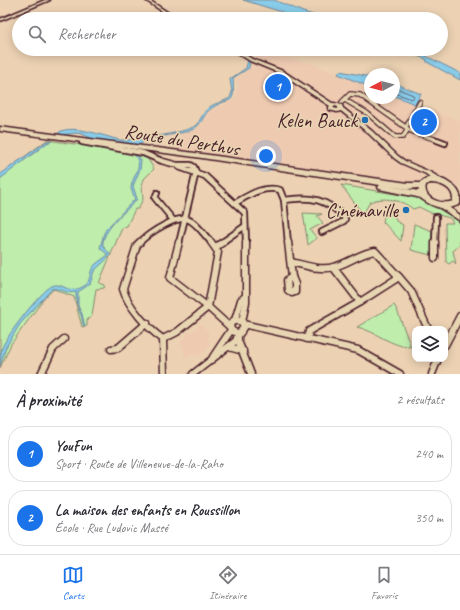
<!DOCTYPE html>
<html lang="fr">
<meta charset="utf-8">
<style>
:root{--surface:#fff;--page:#f2f2f3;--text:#2b2b33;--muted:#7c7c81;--line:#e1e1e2;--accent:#1a73e8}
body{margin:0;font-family:Caveat,sans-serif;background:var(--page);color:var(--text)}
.controls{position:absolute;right:12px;bottom:12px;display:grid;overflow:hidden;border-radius:8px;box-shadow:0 2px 10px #0003}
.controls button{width:36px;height:36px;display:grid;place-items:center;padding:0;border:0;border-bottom:1px solid var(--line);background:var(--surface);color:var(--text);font:20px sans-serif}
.compass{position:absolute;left:364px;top:68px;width:36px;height:36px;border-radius:50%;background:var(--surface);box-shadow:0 2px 10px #0003;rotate:263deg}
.you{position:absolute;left:266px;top:156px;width:14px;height:14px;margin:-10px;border:3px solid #fff;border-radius:50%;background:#1a73e8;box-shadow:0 0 0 6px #1a73e833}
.badge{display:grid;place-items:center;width:26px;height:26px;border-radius:50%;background:var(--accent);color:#fff;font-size:13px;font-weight:700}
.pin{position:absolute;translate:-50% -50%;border:2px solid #fff;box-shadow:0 1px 4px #0006}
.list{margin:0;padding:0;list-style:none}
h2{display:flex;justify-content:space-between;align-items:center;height:52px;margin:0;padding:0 16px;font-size:17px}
h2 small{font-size:13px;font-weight:400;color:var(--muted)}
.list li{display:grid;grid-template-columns:26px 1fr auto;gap:12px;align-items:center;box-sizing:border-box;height:56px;margin:0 8px 8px;padding:0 8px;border:1px solid var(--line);border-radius:16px}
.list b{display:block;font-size:15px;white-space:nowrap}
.list p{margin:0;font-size:13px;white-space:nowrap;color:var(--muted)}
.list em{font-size:13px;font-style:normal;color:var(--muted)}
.icon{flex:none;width:22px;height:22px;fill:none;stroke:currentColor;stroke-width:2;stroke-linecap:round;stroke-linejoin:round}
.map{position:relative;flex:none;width:460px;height:374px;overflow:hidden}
.search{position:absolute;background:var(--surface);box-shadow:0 2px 10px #0003;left:12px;right:12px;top:12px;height:44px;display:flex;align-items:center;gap:10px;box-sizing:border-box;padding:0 14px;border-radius:22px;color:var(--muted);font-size:15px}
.sheet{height:180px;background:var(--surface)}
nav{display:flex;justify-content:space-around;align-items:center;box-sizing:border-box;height:56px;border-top:1px solid var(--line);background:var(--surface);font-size:11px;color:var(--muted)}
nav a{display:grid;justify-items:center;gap:2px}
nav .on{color:var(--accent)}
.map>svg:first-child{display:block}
.built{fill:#eecab1}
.green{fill:#beedac;stroke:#84866c}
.water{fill:#88cce9;stroke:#6f879d}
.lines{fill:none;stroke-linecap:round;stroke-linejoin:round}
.shore{stroke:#636477;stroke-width:1}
.street-far2-casing{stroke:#4a1f2b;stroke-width:6}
.street-far1-casing{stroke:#4a1f2b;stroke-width:8}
.street-casing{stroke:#4a1f2b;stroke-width:9}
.secondary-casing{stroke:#4a1f2b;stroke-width:3}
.primary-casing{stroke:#4a1f2b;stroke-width:3}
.street-far2{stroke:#e8d6b3;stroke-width:3.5}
.street-far1{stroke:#e8d6b3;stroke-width:4.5}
.street{stroke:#e8d6b3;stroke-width:6}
.secondary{fill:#e8d6b3;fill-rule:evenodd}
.primary{fill:#e8d6b3;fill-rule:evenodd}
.poi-dot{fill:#1f6fb2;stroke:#e8d6b3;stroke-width:1.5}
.labels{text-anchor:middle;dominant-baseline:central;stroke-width:3;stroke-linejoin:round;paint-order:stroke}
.poi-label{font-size:20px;fill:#4a1f2b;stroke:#e8d6b3;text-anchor:end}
.street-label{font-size:20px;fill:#4a1f2b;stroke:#e8d6b3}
</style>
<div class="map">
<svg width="460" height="374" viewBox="0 0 460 374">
<rect width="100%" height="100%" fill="#ecd2b3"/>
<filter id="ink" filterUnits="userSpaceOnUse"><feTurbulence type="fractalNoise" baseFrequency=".025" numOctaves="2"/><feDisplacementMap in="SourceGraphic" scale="8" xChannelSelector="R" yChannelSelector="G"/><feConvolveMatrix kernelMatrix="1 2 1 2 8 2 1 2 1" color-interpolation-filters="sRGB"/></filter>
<g filter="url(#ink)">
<!-- built -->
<g class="built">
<path d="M260 53 313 64 370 87V98H394V96L460 121V196L450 194 416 169 423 176 424 179 415 185 177 150 181 134 198 128 210 111 235 99 238 87 235 79 252 67 251 61Z"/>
<path d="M201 324 208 331 209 346 207 350 197 356 191 355 184 358 185 351H183V345H181V341L187 335 186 332H191Z"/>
</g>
<!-- green -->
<g class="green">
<path d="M47 140 96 147 137 155 141 154 146 156 154 169 144 179 142 185 143 199 138 209H135L127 226 122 228 99 283 105 285 104 288 96 289 92 316 87 320V326L82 327 74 297 54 289 45 297 11 344 0 368V175Z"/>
<path d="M341 185 419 198 460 221V245L453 251 456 264 453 261 449 264 446 262 445 223H453L450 218 431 213 419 207 413 209C402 200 383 196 370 202L363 214Z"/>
<path d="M385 212 394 215 396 221 403 225 401 241 383 222Z"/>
<path d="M303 213 322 214 317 216 323 223 310 230 317 238 308 245Z"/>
<path d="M414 224 432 231 431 255 411 250Z"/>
<path d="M394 305 397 310 411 347C391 347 376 331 357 327Z"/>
</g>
<!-- water -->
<g class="water">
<path d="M243 0H274L303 12 328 19H302L292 16 294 19H289L287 15 282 12Z"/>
<path d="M397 49H412L460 73V80L427 62 426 59Z"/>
<path d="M248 60 250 61 249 68 233 78C235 109 231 95 212 108 201 115 204 126 189 131 180 134 148 138 144 141 142 142 141 144 140 146L95 140 82 134 76 133 61 135H56C67 121 106 137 120 140 134 141 184 133 195 126 201 121 202 113 208 108 214 103 223 102 230 98L232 92 230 79 246 68Z"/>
<path d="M340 71 370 77V87L338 74Z"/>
<path d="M394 83 421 94 415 104 394 96Z"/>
<path d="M47 141H52L47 143 0 179V175L2 173Z"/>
<path d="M134 154H136L141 160 140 169 133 186 137 199C127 211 101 230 103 246L110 254V256L94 271 90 284 78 292V306L82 314 85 327C81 323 83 319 81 315 77 305 76 304 76 292 66 295 61 287 52 289L20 324 6 347 0 366C0 360 0 354 2 348 7 335 41 291 52 286 62 281 68 296 84 286 91 282 89 273 93 267 96 263 103 259 108 255L100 248 104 233 107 228 135 199 131 189C132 174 145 168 134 154Z"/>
</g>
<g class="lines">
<!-- shore -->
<path class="shore" d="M394 87 413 95 414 97 412 99 394 93"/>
<!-- street-far2 casing -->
<g class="street-far2-casing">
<g id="street-far2">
<path d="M345 100 367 113 395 137H403L408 129"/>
<path d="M342 102 350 94 360 95 411 131 440 141"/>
<path d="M406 127 420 102"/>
</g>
</g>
<!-- street-far1 casing -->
<g class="street-far1-casing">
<g id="street-far1">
<path d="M437 140 445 143"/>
<path d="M82 142 143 153 162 161 177 165H191L194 167 196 172 179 243"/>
<path d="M179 167 205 176 245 213 246 243"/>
<path d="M157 193 155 198 173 220"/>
<path d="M284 200C304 197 320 197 336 210 340 213 343 215 345 219L344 221 322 232"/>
<path d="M235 203C249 195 264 185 280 190L284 200 288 243"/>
<path d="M139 243C148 234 179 212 191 221 199 226 205 236 212 243"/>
<path d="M221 243 245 226"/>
<path d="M435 243 436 217"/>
</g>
</g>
<!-- street casing -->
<g class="street-casing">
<g id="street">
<path d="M140 242 137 245 123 289C127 305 149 330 163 339L177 332 208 307 218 252 211 242"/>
<path d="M179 242 170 278 208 307 230 327"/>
<path d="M288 242 292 277"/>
<path d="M216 247 223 242"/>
<path d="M435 258V242"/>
<path d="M291 262C305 265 320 271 334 267 349 263 360 253 375 251L399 277"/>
<path d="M333 267 360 302"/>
<path d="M292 277 295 284V292L292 293 288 290 287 280Z"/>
<path d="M235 320 241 300 245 297"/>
<path d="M242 322 246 302V242"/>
<path d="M243 324 358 350 400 374"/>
<path d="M237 338 244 326 241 321H233L230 325 231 330 236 333 241 332"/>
<path d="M237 338 251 374"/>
<path d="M163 339 164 374"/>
<path d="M307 339 309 331 360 302 399 277 411 291 428 329"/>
<path d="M445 345 460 316"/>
<path d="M229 347 243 351"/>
<path d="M111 349 118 348 147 323"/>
<path d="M213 357 231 330"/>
<path d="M41 374 53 349 64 339"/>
<path d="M193 374 238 339"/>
<path d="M432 374 438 359"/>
</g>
</g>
<!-- secondary casing -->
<g class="secondary-casing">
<g id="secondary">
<path d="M45 0H50L0 21V19Z"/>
<path d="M145 0H149L178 19H174Z"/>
<path d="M231 49H236L252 59 283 71 332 103H334L342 105 343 108 372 131 398 156 405 161 430 172 440 178 441 180 440 182H436L426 174 401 163 394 158 368 133 341 111 337 112 329 110V107L330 106 279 73 250 61ZM335 106 338 107V109L333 108Z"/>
<path d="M439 203H443L460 215V221L439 207 438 205Z"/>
</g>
</g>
<!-- primary casing -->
<g class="primary-casing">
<path id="primary" d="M0 127 195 153 408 183H420L429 177 439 178 446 181 455 187 458 191 460 195V204C450 210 438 209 428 203 424 201 422 198 417 197L379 189 378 187 380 185 195 157 0 131ZM430 183C441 183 454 188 453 201 442 205 422 199 426 185ZM388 186 408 189 418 188 419 191Z"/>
</g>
<!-- street-far2 -->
<use href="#street-far2" class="street-far2"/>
<!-- street-far1 -->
<use href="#street-far1" class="street-far1"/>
<!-- street -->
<use href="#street" class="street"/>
<!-- secondary -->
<use href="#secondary" class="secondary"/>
<!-- primary -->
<use href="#primary" class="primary"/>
</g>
</g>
<!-- markers -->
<g class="poi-dot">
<circle cx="365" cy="120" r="4"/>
<circle cx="406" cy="210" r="4"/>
</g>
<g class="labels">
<!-- poi labels -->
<g class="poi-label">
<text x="357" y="120">Kelen Bauck</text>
<text x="398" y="210">Cinémaville</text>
</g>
<!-- street labels -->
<g class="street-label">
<text transform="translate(182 140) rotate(9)">Route du Perthus</text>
</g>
</g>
</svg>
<div class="controls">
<button><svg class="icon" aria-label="layers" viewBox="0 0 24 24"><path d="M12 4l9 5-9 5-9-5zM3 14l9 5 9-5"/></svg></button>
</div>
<svg class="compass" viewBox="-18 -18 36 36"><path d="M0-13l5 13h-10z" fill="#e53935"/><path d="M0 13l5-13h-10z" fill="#7c7c81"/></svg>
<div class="you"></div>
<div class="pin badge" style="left:278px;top:87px">1</div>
<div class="pin badge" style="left:424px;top:122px">2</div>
<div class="search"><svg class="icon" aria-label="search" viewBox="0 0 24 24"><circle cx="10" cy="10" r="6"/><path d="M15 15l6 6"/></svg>Rechercher</div>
</div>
<section class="sheet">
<h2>À proximité<small>2 résultats</small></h2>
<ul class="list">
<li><span class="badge">1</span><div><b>YouFun</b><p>Sport · Route de Villeneuve-de-la-Raho</p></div><em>240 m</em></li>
<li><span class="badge">2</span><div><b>La maison des enfants en Roussillon</b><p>École · Rue Ludovic Massé</p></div><em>350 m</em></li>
</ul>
</section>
<nav>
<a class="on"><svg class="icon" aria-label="map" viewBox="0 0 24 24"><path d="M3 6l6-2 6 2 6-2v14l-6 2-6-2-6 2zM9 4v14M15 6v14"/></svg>Carte</a>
<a><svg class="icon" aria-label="directions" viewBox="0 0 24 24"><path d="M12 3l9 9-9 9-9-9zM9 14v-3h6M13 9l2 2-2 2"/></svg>Itinéraire</a>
<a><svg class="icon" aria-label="saved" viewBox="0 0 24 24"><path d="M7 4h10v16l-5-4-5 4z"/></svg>Favoris</a>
</nav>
